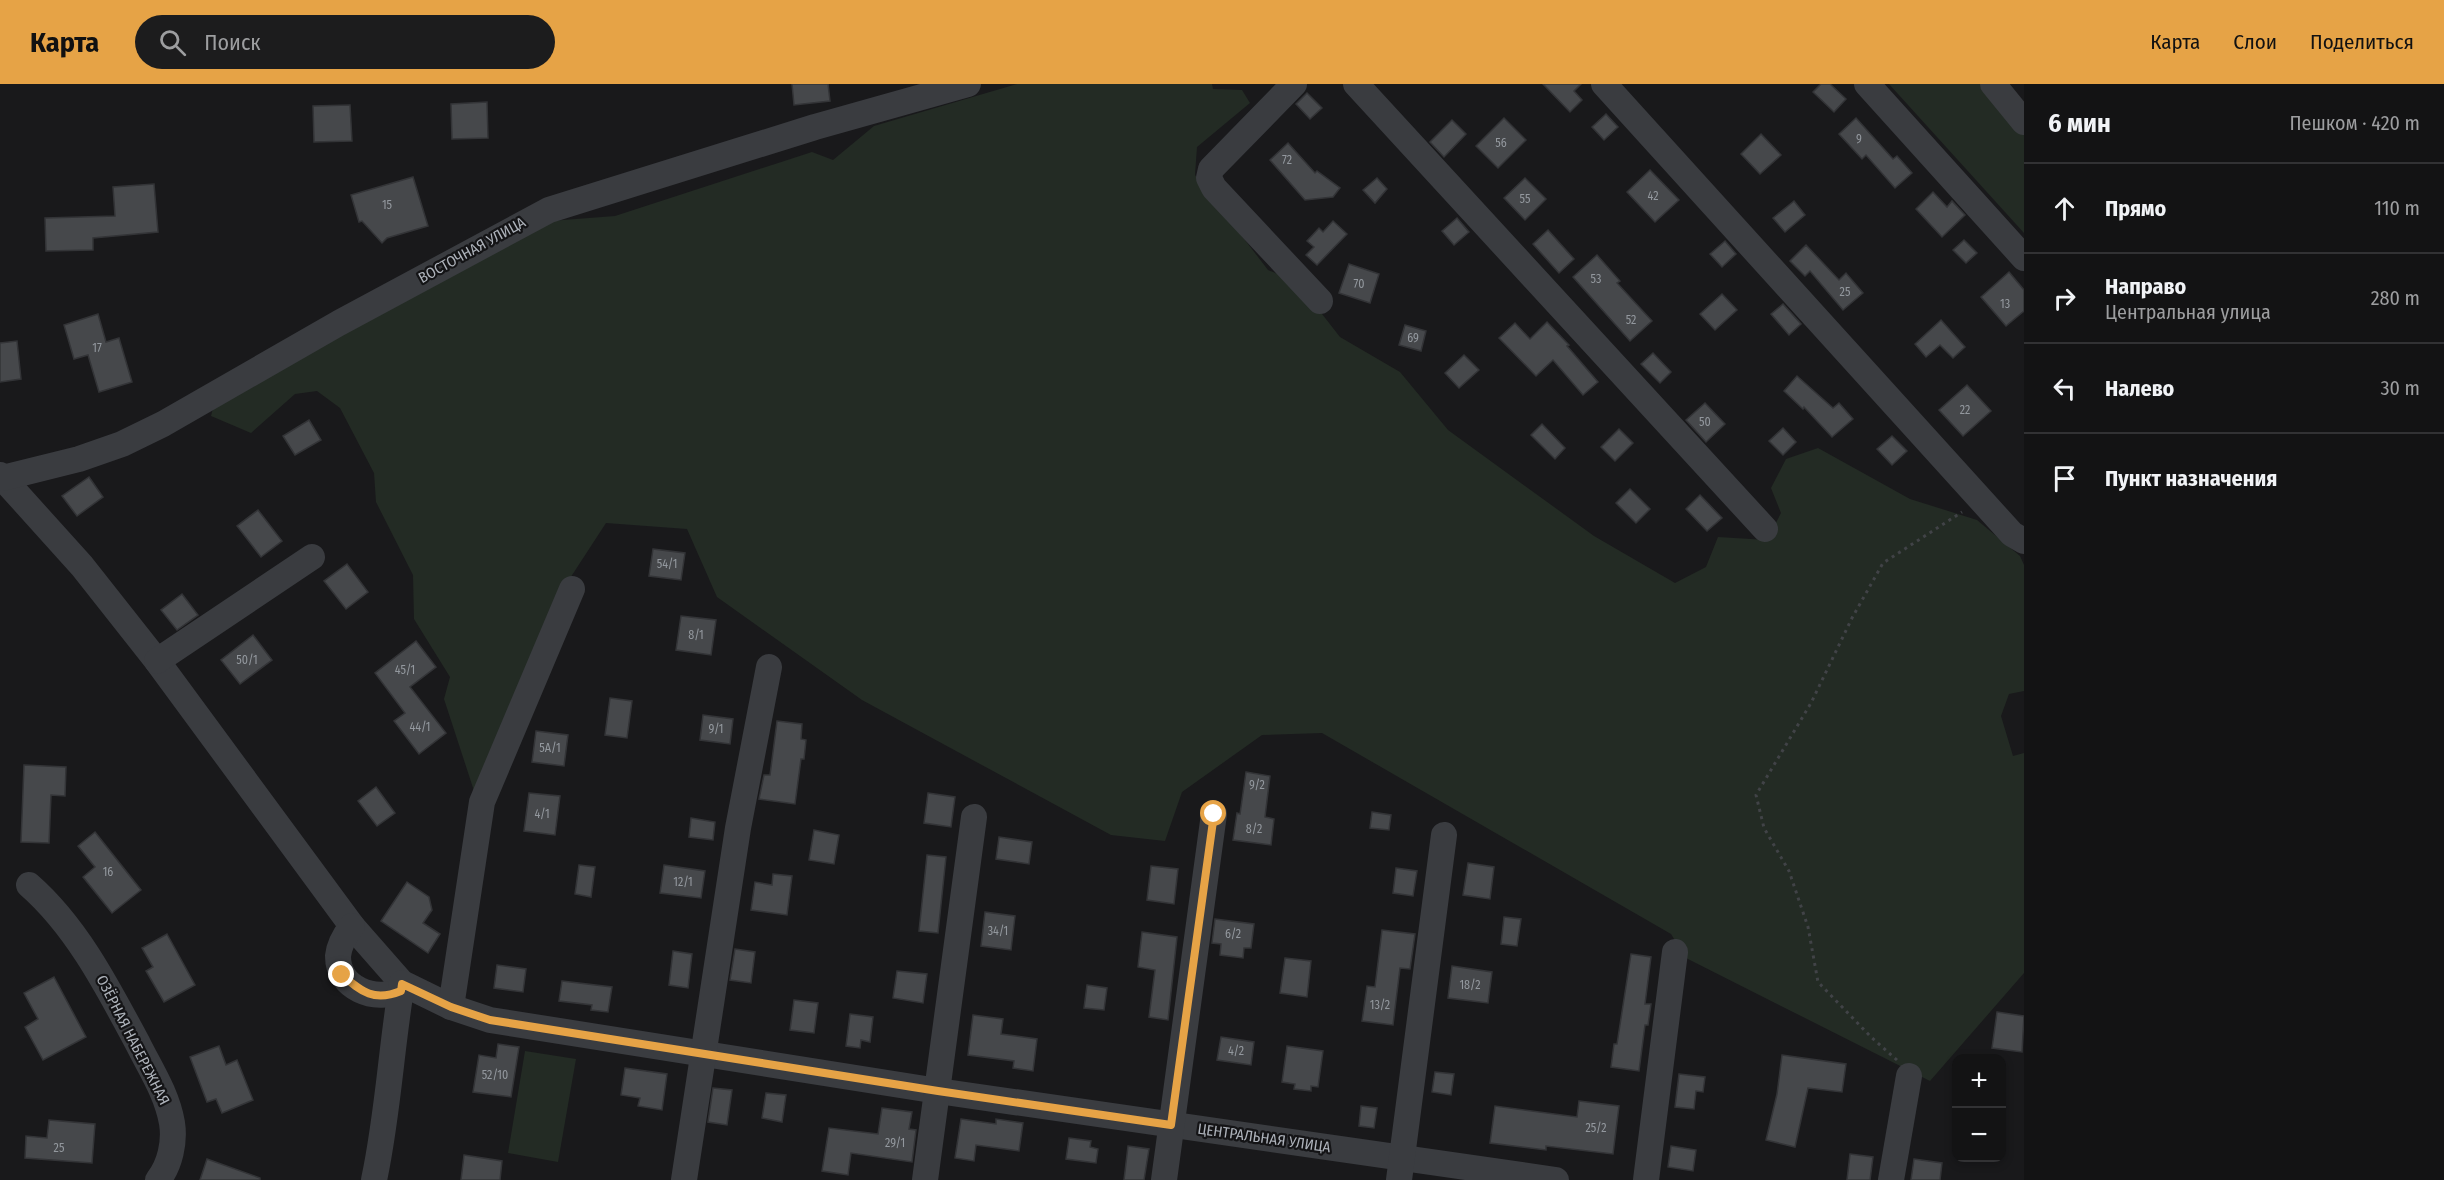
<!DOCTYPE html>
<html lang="ru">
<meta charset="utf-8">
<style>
:root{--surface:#131314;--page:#1c1c1d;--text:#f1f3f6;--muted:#9d9ea0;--line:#323234;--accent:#e6a346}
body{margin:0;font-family:"Fira Sans Condensed",sans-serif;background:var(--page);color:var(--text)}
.controls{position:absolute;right:18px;bottom:18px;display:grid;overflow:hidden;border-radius:12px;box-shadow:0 3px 9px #0003}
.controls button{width:54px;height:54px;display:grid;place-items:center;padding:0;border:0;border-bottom:2px solid var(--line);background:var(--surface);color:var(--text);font:30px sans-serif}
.stop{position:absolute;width:18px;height:18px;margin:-14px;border:4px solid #e6a346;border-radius:50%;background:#fff}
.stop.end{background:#e6a346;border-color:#fff;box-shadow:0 2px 6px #0008}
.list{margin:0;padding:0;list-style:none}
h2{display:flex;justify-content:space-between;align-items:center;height:78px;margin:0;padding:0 24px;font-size:26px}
h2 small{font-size:20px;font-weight:400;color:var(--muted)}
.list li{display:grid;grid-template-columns:39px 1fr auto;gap:18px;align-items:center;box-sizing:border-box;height:90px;padding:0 24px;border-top:2px solid var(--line)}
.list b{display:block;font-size:22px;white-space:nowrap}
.list p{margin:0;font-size:20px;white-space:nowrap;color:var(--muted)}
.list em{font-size:20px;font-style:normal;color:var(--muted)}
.icon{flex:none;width:33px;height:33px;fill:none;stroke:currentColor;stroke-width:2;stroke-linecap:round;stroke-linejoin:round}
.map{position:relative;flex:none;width:2024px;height:1096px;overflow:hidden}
header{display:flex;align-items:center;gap:36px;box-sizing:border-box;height:84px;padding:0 30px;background:var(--accent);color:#111}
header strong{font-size:28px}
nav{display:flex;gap:33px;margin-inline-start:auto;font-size:21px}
.search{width:420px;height:54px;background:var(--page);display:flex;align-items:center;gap:15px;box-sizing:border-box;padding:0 21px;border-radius:33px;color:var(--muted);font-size:22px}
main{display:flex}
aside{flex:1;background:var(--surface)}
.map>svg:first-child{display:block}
.green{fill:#232b24}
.building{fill:#46484b;stroke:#333437;stroke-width:1.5}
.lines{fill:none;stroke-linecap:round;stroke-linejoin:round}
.path{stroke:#414347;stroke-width:3;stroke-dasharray:3 4.5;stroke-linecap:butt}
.minor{stroke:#3a3c40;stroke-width:26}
.route{stroke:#e6a346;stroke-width:8}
.labels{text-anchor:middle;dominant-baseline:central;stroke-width:4.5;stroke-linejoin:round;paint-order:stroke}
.number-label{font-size:12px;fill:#93989e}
.street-label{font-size:15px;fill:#adb2ba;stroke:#141416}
</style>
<header>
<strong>Карта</strong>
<div class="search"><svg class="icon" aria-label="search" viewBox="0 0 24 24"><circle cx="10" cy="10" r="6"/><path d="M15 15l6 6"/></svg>Поиск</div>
<nav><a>Карта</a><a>Слои</a><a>Поделиться</a></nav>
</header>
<main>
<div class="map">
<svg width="2024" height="1096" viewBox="0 0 2024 1096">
<rect width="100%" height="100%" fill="#19191b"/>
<!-- green -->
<g class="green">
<path d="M1017 0H1212L1213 5 1242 6 1250 19 1197 63 1195 91 1268 186 1297 198 1340 253 1400 288 1448 346 1594 452 1675 499 1706 483 1718 453 1767 456 1781 429 1771 404 1786 375 1818 364 1910 415 1977 436 2020 472 2024 481V607L2009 610 2001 632 2013 672 2024 669V889L1930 997 1686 874 1671 850 1322 649 1262 651 1182 708 1165 757 1111 751 862 616 717 513 687 445 606 439 563 505 477 716 444 615 450 593 414 535 413 491 376 418 374 389 340 324 317 307 295 310 251 349 211 332 216 313 550 137 615 132 812 68 833 76 874 42Z"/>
<path d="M1889 0H1988L2024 40V149Z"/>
<path d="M525 967 576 975 558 1078 508 1069Z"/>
</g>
<!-- building -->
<g class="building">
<path d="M792 0H828L830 17 794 21Z"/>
<path d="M1543 0H1581L1574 7 1582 16 1570 28Z"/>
<path d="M1821 0H1830L1846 15 1834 28 1813 8Z"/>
<path d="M1307 9 1322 24 1310 35 1296 20Z"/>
<path d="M487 18 488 54 452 55 451 20Z"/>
<path d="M350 21 352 57 314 58 313 22Z"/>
<path d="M1606 30 1618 43 1604 56 1592 43Z"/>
<path d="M1504 34 1526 56 1498 84 1476 62Z"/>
<path d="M1856 34 1893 75 1897 72 1912 89 1895 104 1866 71 1862 75 1839 50Z"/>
<path d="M1452 36 1466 50 1444 73 1430 58Z"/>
<path d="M1761 50 1781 71 1760 90 1741 70Z"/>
<path d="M1288 59 1315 89 1317 87 1340 104 1333 113 1305 116 1270 76Z"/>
<path d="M1650 86 1679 116 1655 138 1627 108Z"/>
<path d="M413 93 428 142 387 154 382 159 362 137 359 138 351 111Z"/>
<path d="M1377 94 1387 105 1375 119 1363 106Z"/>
<path d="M1525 94 1546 115 1525 136 1504 114Z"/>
<path d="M154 100 158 148 93 154V166L46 167 45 134 115 132 113 103Z"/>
<path d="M1933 108 1947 123 1952 117 1965 131 1942 153 1916 125Z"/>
<path d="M1794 117 1805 131 1785 148 1773 134Z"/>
<path d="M1457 134 1469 148 1454 161 1442 147Z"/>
<path d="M1333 137 1347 150 1317 181 1306 171 1314 163 1307 157 1319 144 1323 148Z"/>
<path d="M1548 146 1574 175 1559 189 1533 160Z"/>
<path d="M1964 156 1977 169 1966 179 1953 166Z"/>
<path d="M1725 157 1736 170 1722 183 1710 170Z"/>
<path d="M1806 161 1839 196 1846 189 1863 209 1843 226 1810 187 1805 192 1790 177Z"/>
<path d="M1597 171 1620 197 1617 199 1652 237 1630 257 1573 193Z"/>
<path d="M1349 180 1379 190 1370 219 1339 209Z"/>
<path d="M2009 188 2024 206V227L2006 242 1981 213Z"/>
<path d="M1722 210 1737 226 1715 246 1700 230Z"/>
<path d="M1783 220 1801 240 1789 251 1771 230Z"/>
<path d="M98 230 106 258 119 254 132 298 99 308 88 271 74 275 64 241Z"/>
<path d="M1941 236 1965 263 1953 274 1940 261 1926 273 1915 260Z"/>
<path d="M1547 238 1569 261 1567 262 1598 298 1583 311 1553 276 1536 292 1499 254 1515 239 1530 255Z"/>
<path d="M1405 241 1426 247 1421 267 1399 261Z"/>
<path d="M17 257 21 295 0 298V259Z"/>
<path d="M1653 269 1671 288 1660 299 1641 280Z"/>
<path d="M1464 271 1479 286 1459 304 1445 289Z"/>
<path d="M1797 292 1833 324 1839 319 1853 335 1832 353 1804 323 1803 325 1784 307Z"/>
<path d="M1967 301 1991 327 1963 352 1939 326Z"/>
<path d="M1705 319 1725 340 1706 358 1686 336Z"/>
<path d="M309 336 321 356 295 371 283 352Z"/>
<path d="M1542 340 1565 364 1555 375 1531 351Z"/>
<path d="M1783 344 1796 358 1783 371 1769 357Z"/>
<path d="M1619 345 1633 359 1615 377 1601 363Z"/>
<path d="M1892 352 1907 367 1892 381 1877 365Z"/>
<path d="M89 393 103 413 77 432 62 412Z"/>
<path d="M1630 405 1650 425 1636 439 1616 419Z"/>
<path d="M1700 411 1722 434 1707 447 1686 425Z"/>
<path d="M258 426 282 457 261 473 237 442Z"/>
<path d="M653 465 685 469 681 496 649 492Z"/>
<path d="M347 480 368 508 346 525 324 497Z"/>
<path d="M182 510 198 531 177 546 161 526Z"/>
<path d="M681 532 716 536 711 571 676 566Z"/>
<path d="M253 551 272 576 240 600 221 576Z"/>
<path d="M416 557 436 583 410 603 446 649 419 670 394 637 405 629 375 589Z"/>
<path d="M610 614 632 617 627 654 605 651Z"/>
<path d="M703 631 733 635 730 660 700 656Z"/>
<path d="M777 637 802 640 801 655 806 656 804 675H801L795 720 759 715 764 691H770Z"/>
<path d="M536 647 568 651 564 682 532 678Z"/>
<path d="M24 681 66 683 65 712 51 711 49 759 21 758Z"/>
<path d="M1246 688 1270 692 1265 733 1274 735 1271 761 1233 756 1237 729 1240 730Z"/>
<path d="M376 703 395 729 377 742 358 717Z"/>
<path d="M529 709 560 712 555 751 524 747Z"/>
<path d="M928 709 955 713 951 743 924 739Z"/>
<path d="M1372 728 1391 731 1389 746 1370 744Z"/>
<path d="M691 734 715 738 713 756 689 753Z"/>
<path d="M814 746 839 751 834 780 809 776Z"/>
<path d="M95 748 141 806 112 829 83 793 95 783 78 762Z"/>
<path d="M999 753 1032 758 1029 780 996 775Z"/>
<path d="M927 771 946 773 938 849 919 847Z"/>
<path d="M1468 779 1494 783 1490 815 1463 811Z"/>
<path d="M579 781 595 783 591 813 575 810Z"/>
<path d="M664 781 705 787 701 814 660 809Z"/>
<path d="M1151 782 1178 785 1174 820 1147 816Z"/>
<path d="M1396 784 1417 787 1413 812 1393 809Z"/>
<path d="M773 790 792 792 787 831 751 826 755 798 772 801Z"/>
<path d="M407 798 429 813 432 826 423 839 440 850 428 869 381 837Z"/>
<path d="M985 828 1015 832 1011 866 981 862Z"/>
<path d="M1504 833 1521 835 1517 862 1501 860Z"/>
<path d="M1215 835 1254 840 1251 864H1244L1243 874 1220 871 1221 860 1212 859Z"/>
<path d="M1382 846 1415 850 1410 885 1400 884 1393 941 1362 937 1367 902 1375 903Z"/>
<path d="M1142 848 1177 853 1168 936 1149 933 1155 886 1138 883Z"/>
<path d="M167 850 195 901 164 918 146 887 153 883 142 864Z"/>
<path d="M735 865 755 868 751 899 730 896Z"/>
<path d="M673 867 692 870 688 904 669 901Z"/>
<path d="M1631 870 1651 873 1645 920H1651L1648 941H1645L1639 987 1611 983 1614 960H1617Z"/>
<path d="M1285 874 1311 877 1307 913 1280 909Z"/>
<path d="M497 881 526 885 523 908 494 904Z"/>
<path d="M1452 882 1492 888 1488 919 1448 914Z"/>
<path d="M897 887 927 890 923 919 893 914Z"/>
<path d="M54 893 86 953 43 976 25 943 38 935 24 909Z"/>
<path d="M562 897 612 903 608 928 591 926 592 921 559 917Z"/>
<path d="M1087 901 1107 904 1104 926 1084 924Z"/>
<path d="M794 916 818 919 814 949 790 946Z"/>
<path d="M1997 928 2024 932 2022 968 1992 964Z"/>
<path d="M850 930 873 933 870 958 861 956 860 964 846 962Z"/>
<path d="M973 931 1003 935 1001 950 1037 955 1033 987 1013 984 1014 977 968 971Z"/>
<path d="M1221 953 1254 958 1251 981 1217 976Z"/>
<path d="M498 960 519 963 511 1013 473 1008 479 971 496 974Z"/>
<path d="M219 962 226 981 237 976 253 1016 222 1029 216 1015 207 1018 190 973Z"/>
<path d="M1287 962 1323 967 1318 1003 1311 1002V1007L1294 1005 1295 1000 1282 998Z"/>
<path d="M1782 971 1846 980 1842 1008 1808 1004 1795 1063 1766 1056 1777 1010Z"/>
<path d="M625 984 667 990 662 1026 638 1022 640 1014 621 1011Z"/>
<path d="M1435 988 1454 990 1451 1011 1432 1008Z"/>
<path d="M1679 990 1705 993 1703 1008 1696 1007 1694 1025 1675 1023Z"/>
<path d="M713 1004 732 1006 727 1041 708 1038Z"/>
<path d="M766 1009 786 1011 782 1038 762 1034Z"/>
<path d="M1579 1017 1619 1022 1613 1070 1546 1062V1066L1490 1059 1495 1022 1577 1033Z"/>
<path d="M1361 1022 1377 1024 1374 1044 1359 1042Z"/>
<path d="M882 1024 912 1028 909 1045 916 1046 912 1078 851 1069 848 1091 822 1087 829 1044 878 1050Z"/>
<path d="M961 1035 996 1040V1035L1023 1039 1019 1067 976 1061 974 1077 955 1074Z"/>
<path d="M49 1036 95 1040 92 1079 25 1074 26 1052 47 1054Z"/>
<path d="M1069 1054 1091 1057 1090 1063 1098 1065 1096 1079 1066 1075Z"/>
<path d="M1128 1062 1149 1065 1144 1096H1124Z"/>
<path d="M1671 1062 1696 1066 1693 1087 1668 1083Z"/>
<path d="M1850 1070 1873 1073 1870 1096H1847Z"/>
<path d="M464 1071 502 1077 500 1096H461Z"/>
<path d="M207 1075 260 1094V1096H200Z"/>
<path d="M1914 1075 1942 1079 1940 1096H1911Z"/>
</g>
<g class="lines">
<!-- path -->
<path class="path" d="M1897 976 1871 953 1818 898 1808 843 1789 787 1764 744 1756 711 1811 619 1852 534 1883 479 1962 428"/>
<!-- minor -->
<g class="minor">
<path d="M1294 0 1211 85 1209 94 1214 104 1320 217"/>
<path d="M1356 0 1765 445"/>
<path d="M1604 0 2012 450 2024 457"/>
<path d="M1867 0 2024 174"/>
<path d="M1993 0 2024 38"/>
<path d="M0 391 82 482 157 577 352 842 402 899 451 923 490 936 938 1007 1556 1096"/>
<path d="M3 394 79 375 122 360 163 340 339 239 549 126 815 43 968 0"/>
<path d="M157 577 312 473"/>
<path d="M29 801C77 843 108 904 138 960 151 986 167 1010 172 1039 175 1058 170 1081 158 1096"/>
<path d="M352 842C345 851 339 861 338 872 338 905 375 918 401 907"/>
<path d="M451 923 482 718 572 505"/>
<path d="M374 1096C388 1031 391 965 402 899"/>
<path d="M684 1096 738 744 769 583"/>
<path d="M925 1096 974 733"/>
<path d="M1164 1096 1214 730"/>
<path d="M1399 1096 1444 751"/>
<path d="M1646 1096 1675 868"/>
<path d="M1891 1096 1909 992"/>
</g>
</g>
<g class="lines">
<!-- route -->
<path class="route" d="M342 891C362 908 374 918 401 907L402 900 451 923 490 936 938 1007 1171 1041 1214 730"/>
</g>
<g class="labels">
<!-- number labels -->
<g class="number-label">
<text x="1859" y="55">9</text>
<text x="1501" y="59">56</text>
<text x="1287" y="76">72</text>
<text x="1653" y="112">42</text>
<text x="1525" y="115">55</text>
<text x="387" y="121">15</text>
<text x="1596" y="195">53</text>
<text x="1359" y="200">70</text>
<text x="1845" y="208">25</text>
<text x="2005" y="220">13</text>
<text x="1631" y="236">52</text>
<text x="1413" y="254">69</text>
<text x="97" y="264">17</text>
<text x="1965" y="326">22</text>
<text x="1705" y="338">50</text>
<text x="667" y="480">54/1</text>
<text x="696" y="551">8/1</text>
<text x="247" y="576">50/1</text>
<text x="405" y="586">45/1</text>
<text x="420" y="643">44/1</text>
<text x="716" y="645">9/1</text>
<text x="550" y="664">5А/1</text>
<text x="1257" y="701">9/2</text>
<text x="542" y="730">4/1</text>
<text x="1254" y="745">8/2</text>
<text x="108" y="788">16</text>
<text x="683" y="798">12/1</text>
<text x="998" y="847">34/1</text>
<text x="1233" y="850">6/2</text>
<text x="1470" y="901">18/2</text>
<text x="1380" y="921">13/2</text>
<text x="1236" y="967">4/2</text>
<text x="495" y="991">52/10</text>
<text x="1596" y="1044">25/2</text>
<text x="895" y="1059">29/1</text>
<text x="59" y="1064">25</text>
</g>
<!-- street labels -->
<g class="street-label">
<text transform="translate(472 166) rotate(-29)">ВОСТОЧНАЯ УЛИЦА</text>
<text transform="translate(133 956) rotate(63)">ОЗЁРНАЯ НАБЕРЕЖНАЯ</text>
<text transform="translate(1264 1054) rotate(8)">ЦЕНТРАЛЬНАЯ УЛИЦА</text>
</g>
</g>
</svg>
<div class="controls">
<button>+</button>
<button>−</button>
</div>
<div class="stop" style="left:1214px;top:730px"></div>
<div class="stop end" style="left:342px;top:891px"></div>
</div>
<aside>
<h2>6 мин<small>Пешком · 420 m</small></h2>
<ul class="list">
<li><svg class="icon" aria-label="ahead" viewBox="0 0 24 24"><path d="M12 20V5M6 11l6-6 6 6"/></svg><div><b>Прямо</b></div><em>110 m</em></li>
<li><svg class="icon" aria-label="right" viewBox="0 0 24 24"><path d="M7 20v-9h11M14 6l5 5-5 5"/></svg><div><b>Направо</b><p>Центральная улица</p></div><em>280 m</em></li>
<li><svg class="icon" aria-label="left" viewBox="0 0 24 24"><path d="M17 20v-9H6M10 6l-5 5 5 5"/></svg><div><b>Налево</b></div><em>30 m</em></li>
<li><svg class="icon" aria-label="arrive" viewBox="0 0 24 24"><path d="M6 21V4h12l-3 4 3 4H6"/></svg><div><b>Пункт назначения</b></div></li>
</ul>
</aside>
</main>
